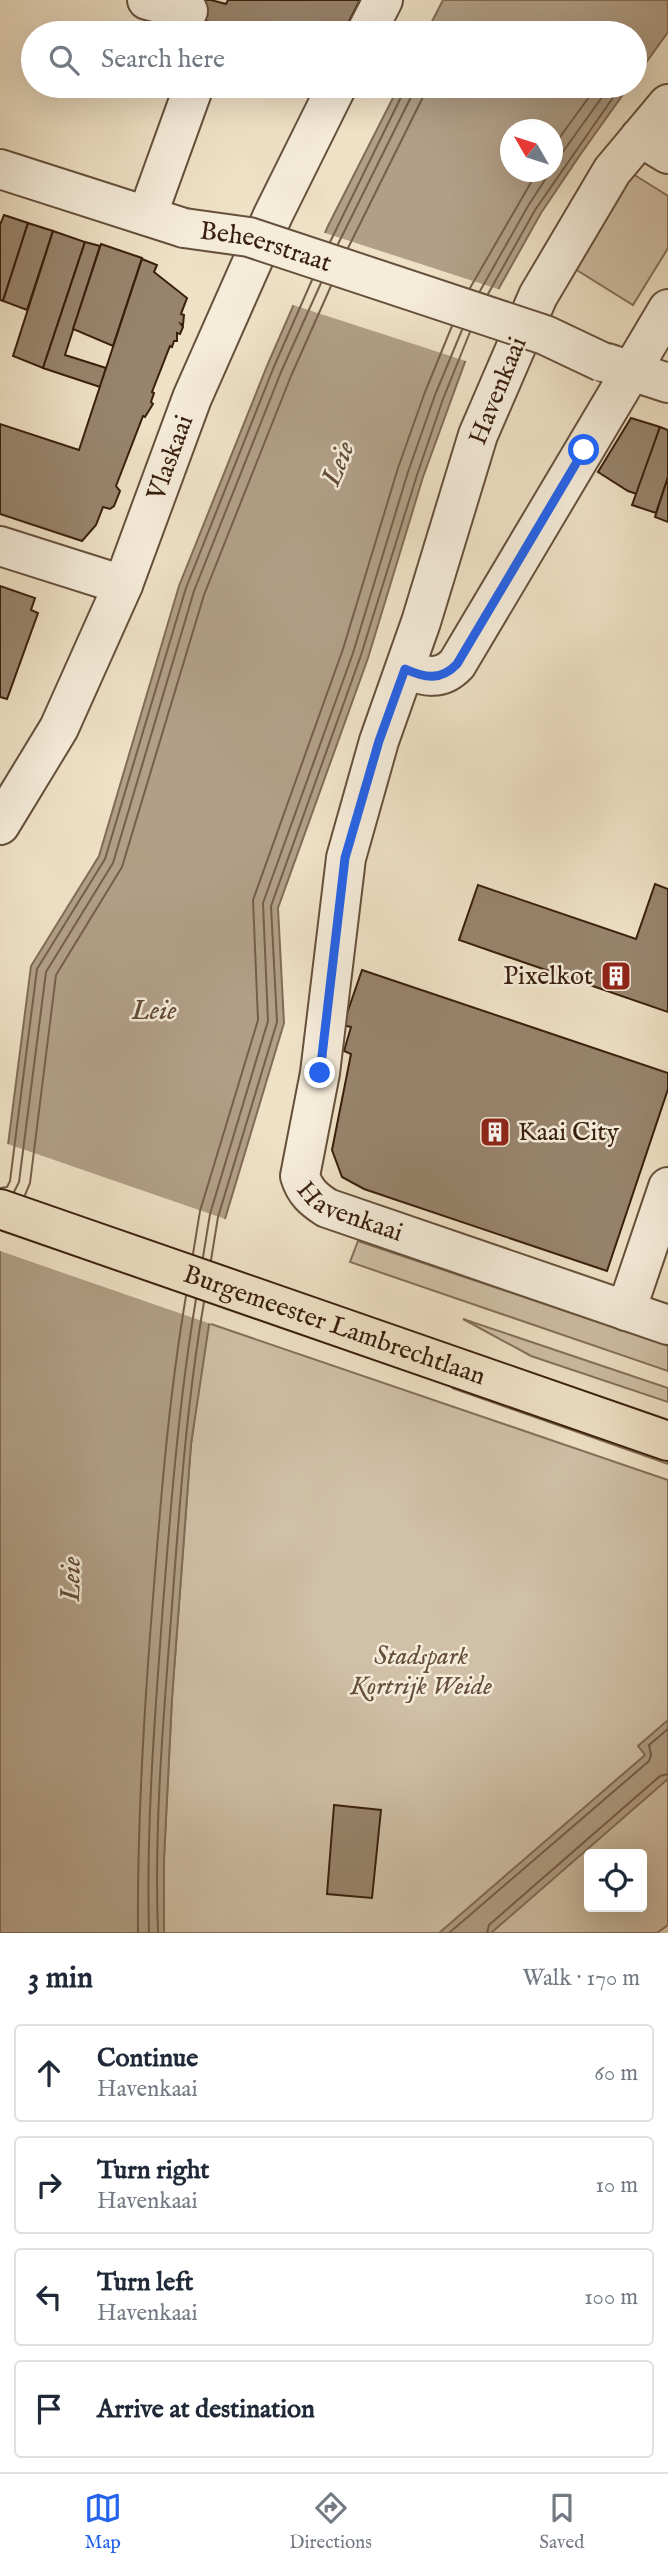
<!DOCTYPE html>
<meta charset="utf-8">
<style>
:root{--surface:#fff;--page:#f2f2f3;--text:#1f2937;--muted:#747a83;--line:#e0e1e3;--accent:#2563eb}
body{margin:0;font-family:"IM FELL English",serif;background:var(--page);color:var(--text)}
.controls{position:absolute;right:21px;bottom:21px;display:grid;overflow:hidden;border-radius:7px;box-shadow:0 7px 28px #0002}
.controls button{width:63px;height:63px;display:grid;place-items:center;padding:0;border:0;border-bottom:2px solid var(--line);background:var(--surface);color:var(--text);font:35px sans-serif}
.compass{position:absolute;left:500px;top:119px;width:63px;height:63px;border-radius:50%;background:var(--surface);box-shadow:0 7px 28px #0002;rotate:309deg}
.stop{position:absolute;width:21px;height:21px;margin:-16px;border:5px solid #2563eb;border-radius:50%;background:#fff}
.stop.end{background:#2563eb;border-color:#fff;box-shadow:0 2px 7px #0008}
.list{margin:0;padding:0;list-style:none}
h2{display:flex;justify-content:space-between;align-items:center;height:91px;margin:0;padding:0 28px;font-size:30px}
h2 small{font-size:23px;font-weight:400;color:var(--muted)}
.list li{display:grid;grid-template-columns:46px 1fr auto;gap:21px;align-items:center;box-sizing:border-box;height:98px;margin:0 14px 14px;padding:0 14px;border:2px solid var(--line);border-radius:7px}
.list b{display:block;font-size:26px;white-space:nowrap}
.list p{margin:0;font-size:23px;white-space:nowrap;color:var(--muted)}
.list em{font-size:23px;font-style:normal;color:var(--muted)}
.icon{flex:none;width:38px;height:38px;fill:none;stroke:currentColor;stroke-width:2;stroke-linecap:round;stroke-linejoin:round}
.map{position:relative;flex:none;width:668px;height:1933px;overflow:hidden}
.search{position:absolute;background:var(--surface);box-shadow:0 7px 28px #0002;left:21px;right:21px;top:21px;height:77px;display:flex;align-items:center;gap:18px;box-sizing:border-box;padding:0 24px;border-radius:38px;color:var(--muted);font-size:26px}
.sheet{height:539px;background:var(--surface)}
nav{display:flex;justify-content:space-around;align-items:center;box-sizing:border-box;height:98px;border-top:2px solid var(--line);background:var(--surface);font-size:19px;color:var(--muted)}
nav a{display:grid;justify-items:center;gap:4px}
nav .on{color:var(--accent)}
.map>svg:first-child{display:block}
.green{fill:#d0c0a7;stroke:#84705a;stroke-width:2;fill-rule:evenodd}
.water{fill:#b19f87;stroke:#816c56;stroke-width:2;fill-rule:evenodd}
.pier{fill:#efe1c6}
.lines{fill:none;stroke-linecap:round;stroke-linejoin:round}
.shore{stroke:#755f4a;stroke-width:2}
.building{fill:#98846d;stroke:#391f0d;stroke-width:2}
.minor-casing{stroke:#66503b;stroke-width:42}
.major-casing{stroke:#391f0d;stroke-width:42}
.minor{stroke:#f5ecda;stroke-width:38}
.major{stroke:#efe1c6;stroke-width:38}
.minor-bridge-casing{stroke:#66503b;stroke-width:42;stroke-linecap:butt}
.minor-bridge{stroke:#f5ecda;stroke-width:38}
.route{stroke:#2563eb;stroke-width:9}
.labels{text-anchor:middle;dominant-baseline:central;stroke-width:5;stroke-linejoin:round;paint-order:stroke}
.street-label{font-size:26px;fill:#391f0d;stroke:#f5ecda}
.poi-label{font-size:26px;fill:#391f0d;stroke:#f5ecda;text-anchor:end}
.park-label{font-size:26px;font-style:italic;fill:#664f3b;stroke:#f5ecda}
.water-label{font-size:28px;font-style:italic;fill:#634c38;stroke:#f5ecda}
</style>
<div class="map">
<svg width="668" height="1933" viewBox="0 0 668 1933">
<rect width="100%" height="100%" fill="#efe1c6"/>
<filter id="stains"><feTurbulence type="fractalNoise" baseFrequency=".00286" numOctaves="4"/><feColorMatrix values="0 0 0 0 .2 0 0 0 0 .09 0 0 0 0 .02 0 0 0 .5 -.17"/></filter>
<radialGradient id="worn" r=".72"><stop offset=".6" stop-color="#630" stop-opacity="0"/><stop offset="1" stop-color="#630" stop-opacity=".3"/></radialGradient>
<!-- green -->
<g class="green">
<path d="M633 174 668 196V248L633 305 575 269Z"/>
<path d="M358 1241 668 1346V1371L350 1262Z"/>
<path d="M463 1319 668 1388V1402L531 1356Z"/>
<path d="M208 1323 668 1480V1925L657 1933H164V1858L172 1698 191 1444ZM589 1854H642V1907H589Z"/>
<path d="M452 1388 526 1400 668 1450V1464Z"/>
</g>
<!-- water -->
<g class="water">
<path d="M443 0H668V32L635 78V33H426Z"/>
<path d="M399 86H629L580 155 541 213 499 288 465 362 423 477 368 658 278 908 284 1023 225 1219 191 1444 172 1698 164 1860V1933H0V1207L31 966 99 856 179 586 267 366 328 226ZM510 130H552V172H510Z"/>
<path d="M668 1720V1779L491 1933H439L645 1755 638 1746Z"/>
</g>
<!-- pier -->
<g class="pier">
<path d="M322 232 501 290 469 362 290 304Z"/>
<path d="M5 1143 228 1220 211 1324 0 1251V1180Z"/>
</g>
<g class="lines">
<!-- shore -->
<g class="shore">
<path d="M552 148 597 86"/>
<path d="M552 167 610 86"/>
<path d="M330 242 404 91 405 86"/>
<path d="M338 244 412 95 414 86"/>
<path d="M348 248 422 99 424 86"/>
<path d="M470 288 537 172"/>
<path d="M480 291 528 206 550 172"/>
<path d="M488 294 535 210 621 86"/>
<path d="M0 1188 7 1187 10 1181 37 969 105 859 186 588 273 369 312 280"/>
<path d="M14 1192 19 1182 46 972 113 863 194 591 281 372 321 283"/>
<path d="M25 1195 30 1183 56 975 122 867 204 595 291 376 331 286"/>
<path d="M193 1254 200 1211 258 1020 253 900 343 649 398 468 425 392 452 326"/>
<path d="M203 1257 210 1214 268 1021 263 903 353 653 408 472 435 395 462 330"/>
<path d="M211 1260 218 1217 277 1022 271 906 361 655 417 475 443 399 470 332"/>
<path d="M138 1933C137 1821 144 1709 153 1598 161 1496 169 1396 186 1296"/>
<path d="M149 1933C146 1824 155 1714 163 1605 171 1502 179 1401 196 1299"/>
<path d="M158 1933C154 1829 163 1723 171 1619 179 1513 186 1407 204 1302"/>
<path d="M449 1933 649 1761 651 1755 649 1745 668 1729"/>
<path d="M487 1933 489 1925 660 1776 668 1774"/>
</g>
</g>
<!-- building -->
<g class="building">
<path d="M198 0H211L226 4 228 0H360L343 33H254L193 18Z"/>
<path d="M4 215 28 223 3 301 0 300V225Z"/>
<path d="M28 223 53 231 27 310 3 301Z"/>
<path d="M53 231 85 242 43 368 13 356Z"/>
<path d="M85 242 100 246 65 355 106 368 100 387 43 368Z"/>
<path d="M101 244 142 258 113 346 73 329Z"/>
<path d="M142 259 157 265 154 272 187 298 181 314 184 315 183 325 181 324 183 327 180 334 177 333V341H174L172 347 170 346 152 392 154 393 151 402 153 404 145 417 143 416 116 486 120 491 114 506 110 509 103 507 96 525 82 541 0 514V424L79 450Z"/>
<path d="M631 418 660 427 637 494 628 491 598 472Z"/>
<path d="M660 427 668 430V477L656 513 632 505Z"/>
<path d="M668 477V522L655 517Z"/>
<path d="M0 586 35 598 31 610 38 613 7 699 0 697Z"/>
<path d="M655 884 668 889V1012L459 940 478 885 636 939Z"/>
<path d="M362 970 668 1073V1089L607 1271 364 1189 342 1177 332 1150 351 1054 344 1051 351 1027 343 1025Z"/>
<path d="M334 1805 381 1810 372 1898 327 1894Z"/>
</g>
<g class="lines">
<!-- minor casing -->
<g class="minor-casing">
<g id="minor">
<path d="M147 0 188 11"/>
<path d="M366 33 383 0"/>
<path id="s1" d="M668 104 612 171 538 296 478 435 421 622 379 741 346 858 320 1073 300 1176C305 1192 313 1199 327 1208L668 1325"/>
<path d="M640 137 668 154"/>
<path d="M0 169 184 228"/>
<path d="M147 216 194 86"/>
<path d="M607 363 668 383"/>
<path d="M0 546 123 585"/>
<path d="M405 669C425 677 441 681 457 664L668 309"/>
<path id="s2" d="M0 825 59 728 123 585 192 398 273 215 337 86"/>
<path d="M626 1311 668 1187"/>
</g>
</g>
<!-- major casing -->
<g class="major-casing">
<g id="major">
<path id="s3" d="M0 1209 668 1441"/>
</g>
</g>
<!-- minor -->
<use href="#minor" class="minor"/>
<!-- major -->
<use href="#major" class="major"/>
<!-- minor-bridge casing -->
<g class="minor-bridge-casing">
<g id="minor-bridge">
<path id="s4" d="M184 228 249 237 545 335 602 362"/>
</g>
</g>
<!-- minor-bridge -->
<use href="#minor-bridge" class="minor-bridge"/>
</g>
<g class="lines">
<!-- route -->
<path class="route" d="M320 1073 345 858 379 741 405 669C425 678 441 681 457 664L584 450"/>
</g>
<!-- icons -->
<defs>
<g id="building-square" transform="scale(1.575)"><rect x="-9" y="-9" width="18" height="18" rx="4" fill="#8f2418" stroke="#f5ecda"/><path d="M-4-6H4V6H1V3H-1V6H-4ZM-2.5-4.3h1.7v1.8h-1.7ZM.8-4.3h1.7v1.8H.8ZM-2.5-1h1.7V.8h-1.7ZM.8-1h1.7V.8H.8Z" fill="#fff"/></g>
</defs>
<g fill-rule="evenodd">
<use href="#building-square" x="616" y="976"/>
<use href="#building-square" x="495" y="1132"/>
</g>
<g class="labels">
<!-- street labels -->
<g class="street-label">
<text stroke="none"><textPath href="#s4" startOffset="84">Beheerstraat</textPath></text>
<text transform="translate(498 391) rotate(-68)">Havenkaai</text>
<text stroke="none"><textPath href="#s2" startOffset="406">Vlaskaai</textPath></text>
<text stroke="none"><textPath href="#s1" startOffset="1214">Havenkaai</textPath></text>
<text stroke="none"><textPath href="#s3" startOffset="354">Burgemeester Lambrechtlaan</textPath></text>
</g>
<!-- poi labels -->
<g class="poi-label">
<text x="593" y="976">Pixelkot</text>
<text x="518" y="1132" text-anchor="start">Kaai City</text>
</g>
<!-- park labels -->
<g class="park-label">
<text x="421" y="1656">Stadspark<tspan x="421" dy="30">Kortrijk Weide</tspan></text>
</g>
<!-- water labels -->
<g class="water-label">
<text transform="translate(339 464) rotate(-68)">Leie</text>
<text x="154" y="1011">Leie</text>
<text transform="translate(72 1579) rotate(-89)">Leie</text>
</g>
</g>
<rect width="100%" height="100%" filter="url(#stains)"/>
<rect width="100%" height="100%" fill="url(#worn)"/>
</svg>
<div class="controls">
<button><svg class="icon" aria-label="locate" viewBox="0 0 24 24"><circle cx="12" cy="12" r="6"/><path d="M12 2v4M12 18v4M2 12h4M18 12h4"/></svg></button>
</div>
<svg class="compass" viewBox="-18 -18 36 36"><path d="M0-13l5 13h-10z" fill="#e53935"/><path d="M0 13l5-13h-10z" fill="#747a83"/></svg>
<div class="stop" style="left:584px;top:450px"></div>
<div class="stop end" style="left:320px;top:1073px"></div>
<div class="search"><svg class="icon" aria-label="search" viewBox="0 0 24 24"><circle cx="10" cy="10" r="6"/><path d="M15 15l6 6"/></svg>Search here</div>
</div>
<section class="sheet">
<h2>3 min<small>Walk · 170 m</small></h2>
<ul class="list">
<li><svg class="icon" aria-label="ahead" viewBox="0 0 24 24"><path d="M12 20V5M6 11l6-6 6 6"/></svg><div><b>Continue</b><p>Havenkaai</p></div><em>60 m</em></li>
<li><svg class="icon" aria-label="right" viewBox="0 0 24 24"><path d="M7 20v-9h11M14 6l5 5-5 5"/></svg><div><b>Turn right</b><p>Havenkaai</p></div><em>10 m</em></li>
<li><svg class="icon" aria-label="left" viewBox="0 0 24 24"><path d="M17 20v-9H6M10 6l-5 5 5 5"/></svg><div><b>Turn left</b><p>Havenkaai</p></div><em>100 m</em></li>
<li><svg class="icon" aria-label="arrive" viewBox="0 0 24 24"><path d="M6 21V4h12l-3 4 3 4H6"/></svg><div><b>Arrive at destination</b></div></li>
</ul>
</section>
<nav>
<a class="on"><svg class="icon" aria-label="map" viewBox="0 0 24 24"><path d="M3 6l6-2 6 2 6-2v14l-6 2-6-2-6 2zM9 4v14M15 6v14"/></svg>Map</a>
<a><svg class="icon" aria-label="directions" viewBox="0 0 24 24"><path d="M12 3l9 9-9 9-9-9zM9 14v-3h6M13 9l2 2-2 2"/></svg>Directions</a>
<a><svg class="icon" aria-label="saved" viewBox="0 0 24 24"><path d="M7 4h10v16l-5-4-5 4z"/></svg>Saved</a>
</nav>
